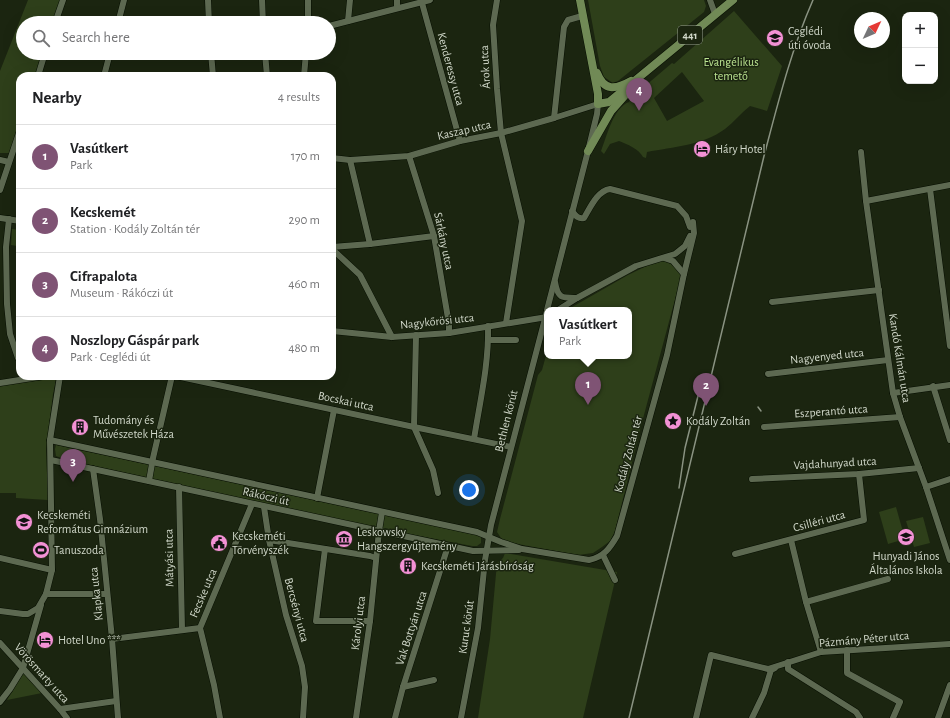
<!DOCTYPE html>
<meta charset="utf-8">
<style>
:root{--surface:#fff;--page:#f6f6f6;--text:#202124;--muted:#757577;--line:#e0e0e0;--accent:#7f5374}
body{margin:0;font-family:"Alegreya Sans",sans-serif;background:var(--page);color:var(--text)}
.controls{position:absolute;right:12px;top:12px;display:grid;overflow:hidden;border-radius:8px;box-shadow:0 4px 16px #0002}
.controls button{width:36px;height:36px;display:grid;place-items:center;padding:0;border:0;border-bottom:1px solid var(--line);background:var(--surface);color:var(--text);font:20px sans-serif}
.compass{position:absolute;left:854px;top:12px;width:36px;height:36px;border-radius:50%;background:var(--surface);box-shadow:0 4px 16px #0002;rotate:46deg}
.you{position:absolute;left:469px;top:490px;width:14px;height:14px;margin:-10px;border:3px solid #fff;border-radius:50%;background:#1a73e8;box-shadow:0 0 0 6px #1a73e833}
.badge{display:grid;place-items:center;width:26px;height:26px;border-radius:50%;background:var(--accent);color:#fff;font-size:13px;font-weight:700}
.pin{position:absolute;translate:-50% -33px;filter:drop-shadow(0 1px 2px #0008)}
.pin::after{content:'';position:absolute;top:21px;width:14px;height:12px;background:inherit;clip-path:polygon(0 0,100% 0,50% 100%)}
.popup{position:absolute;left:544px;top:307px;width:88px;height:52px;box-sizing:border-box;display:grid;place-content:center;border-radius:8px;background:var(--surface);filter:drop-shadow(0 1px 3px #0005);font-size:13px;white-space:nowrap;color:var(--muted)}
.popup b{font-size:15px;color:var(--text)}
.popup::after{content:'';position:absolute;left:50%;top:100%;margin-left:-8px;border:8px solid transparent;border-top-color:var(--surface)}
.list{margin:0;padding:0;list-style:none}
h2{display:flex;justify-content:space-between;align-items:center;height:52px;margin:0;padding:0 16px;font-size:17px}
h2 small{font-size:13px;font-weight:400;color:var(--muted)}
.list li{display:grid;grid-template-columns:26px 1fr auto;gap:12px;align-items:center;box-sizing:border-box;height:64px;padding:0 16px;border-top:1px solid var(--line)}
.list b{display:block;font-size:15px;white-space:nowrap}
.list p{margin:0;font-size:13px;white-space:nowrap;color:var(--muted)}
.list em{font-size:13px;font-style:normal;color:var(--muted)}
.icon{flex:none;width:22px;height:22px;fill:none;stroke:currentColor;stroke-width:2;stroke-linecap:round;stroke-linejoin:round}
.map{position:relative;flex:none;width:950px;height:718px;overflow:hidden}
.search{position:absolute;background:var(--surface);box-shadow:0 4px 16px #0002;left:16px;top:16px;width:320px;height:44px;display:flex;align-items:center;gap:10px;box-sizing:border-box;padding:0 14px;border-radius:22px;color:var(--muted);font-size:15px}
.panel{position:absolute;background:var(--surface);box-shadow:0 4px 16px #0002;left:16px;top:72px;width:320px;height:308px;border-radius:12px}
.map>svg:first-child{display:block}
.green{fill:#2e3f1a;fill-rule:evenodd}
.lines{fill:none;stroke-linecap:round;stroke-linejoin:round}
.minor-casing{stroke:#060e00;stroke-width:7}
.major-casing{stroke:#060e00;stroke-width:9}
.minor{stroke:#5d6951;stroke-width:6}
.major{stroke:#718a56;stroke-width:8}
.rail{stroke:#8a9382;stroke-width:1.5}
.labels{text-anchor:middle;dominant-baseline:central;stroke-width:3;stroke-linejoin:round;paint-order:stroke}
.shield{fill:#1b2510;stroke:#9aa292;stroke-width:1}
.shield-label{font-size:11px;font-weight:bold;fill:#d1d8ca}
.poi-label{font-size:12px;fill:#d1d8ca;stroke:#1b2510;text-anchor:start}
.park-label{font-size:12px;fill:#bbe391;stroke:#1b2510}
.street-label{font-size:12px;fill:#d1d8ca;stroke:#1b2510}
</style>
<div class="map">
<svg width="950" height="718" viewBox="0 0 950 718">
<rect width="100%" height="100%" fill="#1b2510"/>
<!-- green -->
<g class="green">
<path d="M28 0H61L53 23H23V53H43L36 76H20V123L10 153H0V71Z"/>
<path d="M588 0H704L706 6 704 12 618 81 613 83 604 77 600 66Z"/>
<path d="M734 11 782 66 767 111 750 106C741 113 734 122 725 129 703 145 673 147 647 152L646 158 643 157C639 149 627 144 619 141L610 144 604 154 601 151C607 136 613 108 629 102L631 98 672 63 674 64ZM682 72 704 101 667 121 654 98Z"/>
<path d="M12 229 20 230V243L17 246 11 245Z"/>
<path d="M665 260 678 269 681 277 641 426 615 531 610 541 602 547 593 553 578 555 523 545 505 541 501 538 497 532 500 519 538 375 542 370 547 352V356H629V310H567L628 275 657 261Z"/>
<path d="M56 379 53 394 46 449 48 500 16 498V493H0V383Z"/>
<path d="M56 445 481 536V543L477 546H472L393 531 67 460 56 456 55 449Z"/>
<path d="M896 507 905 539 888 544 879 512Z"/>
<path d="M923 517 930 543 914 547 906 521Z"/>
<path d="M505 553 617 572 583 718H478L490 639 497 563 503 558Z"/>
<path d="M23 673 42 693 7 700Z"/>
</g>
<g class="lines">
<!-- minor casing -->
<g class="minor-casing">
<g id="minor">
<path d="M208 0 209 23"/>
<path d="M262 0 263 23"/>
<path d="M308 0V23"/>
<path d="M397 0V8"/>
<path d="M497 0 493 25 497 89 501 133 522 221 506 323"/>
<path d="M710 0 715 14"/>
<path d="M422 3 460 141"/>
<path d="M348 21 350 0"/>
<path d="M55 23 63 0"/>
<path d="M118 23 124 0"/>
<path d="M329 26 430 0"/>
<path d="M211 53 213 76"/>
<path d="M265 53 267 76"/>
<path d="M38 76 45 53"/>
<path d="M104 76 110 53"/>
<path d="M304 76 306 53"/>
<path d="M554 118 564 27 568 20 582 16"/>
<path d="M861 152 866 201 893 393 900 417 926 487 950 560"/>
<path d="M409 156 434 236 449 324V333"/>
<path d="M332 158 350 160 409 156 460 141 501 133 554 118 598 104 597 114 588 151 547 310"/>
<path d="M0 160 9 162"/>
<path d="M350 160 370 244"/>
<path d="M930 189 950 346"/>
<path d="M0 190 20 130"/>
<path d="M866 201 950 185"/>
<path d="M572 211C576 216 578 219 584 218 590 208 597 191 610 189L677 206 686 216 690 227"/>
<path d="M0 218 20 221"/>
<path d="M9 219 6 247 7 304 10 334 18 358"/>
<path d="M332 247 370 244 434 236"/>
<path d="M332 249 360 275 392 337"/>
<path d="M664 258 673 261 684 274"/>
<path d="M555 282C558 299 562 298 577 298"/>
<path d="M772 302 879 290"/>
<path d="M558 310 577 298 636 266 675 254 685 246 690 236"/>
<path d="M332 331 392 337 449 333 547 317"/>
<path d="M416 335 414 427 433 470 438 493"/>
<path d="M488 340H516"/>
<path d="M768 374 888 360"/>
<path d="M176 376 414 427 511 447"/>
<path d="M0 383 45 376"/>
<path d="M933 386 950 440"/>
<path d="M893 393 950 385"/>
<path d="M764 427 900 417"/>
<path d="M474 439C480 401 489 364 488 326"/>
<path d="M50 440 477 532 501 542 522 549 589 560C604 557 610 548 617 536L667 355 684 274 694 233 693 222"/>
<path d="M51 460 473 551 519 550"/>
<path d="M93 469 100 519 112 639 118 718"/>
<path d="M752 479 859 474 919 468"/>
<path d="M149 481 153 458 172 376"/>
<path d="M179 487 182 629"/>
<path d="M926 487 950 479"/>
<path d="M317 498 334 410"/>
<path d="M264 507 269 540 286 615 302 666 305 687 303 718"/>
<path d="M269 540 370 556 376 558"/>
<path d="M791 540 806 602 821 652"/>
<path d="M325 549 316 621H370"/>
<path d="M735 554 864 520 859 474"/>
<path d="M603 555 615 580"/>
<path d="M0 558 52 570"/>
<path d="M46 594H106"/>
<path d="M806 602 888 579"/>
<path d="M0 611 23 614H28L38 608 46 594 52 570 50 440 60 376"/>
<path d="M112 639 200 628"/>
<path d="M0 643 60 709 67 718"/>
<path d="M847 650V673L900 702 893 718"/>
<path d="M788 662V669L856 712 860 718"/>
<path d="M403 687 434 680"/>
<path d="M0 702 10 689 23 668 41 605"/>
<path d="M60 709 116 701"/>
<path d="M220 718 214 685 200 628 252 504"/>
<path d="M356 718 370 621 379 531 382 512"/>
<path d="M395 718 403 687 448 546"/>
<path d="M461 718 478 628 485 560 491 525 547 311"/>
<path d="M696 718 711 655 768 669 821 652 950 644"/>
<path d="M752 718 764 693 771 670 775 668"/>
<path d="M938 718 950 685"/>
</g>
</g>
<!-- major casing -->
<g class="major-casing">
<g id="major">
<path d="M580 0 598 94V104L609 102 733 0"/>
<path d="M597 73C604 91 615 90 631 81"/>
<path d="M588 151 611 111 627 93"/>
</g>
</g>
<!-- minor -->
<use href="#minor" class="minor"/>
<!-- major -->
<use href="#major" class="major"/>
<!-- rail -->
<g class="rail">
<path d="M758 407 761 411"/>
<path d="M679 488 685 448 698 396"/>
<path d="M629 718 764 156C778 103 791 50 813 0"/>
</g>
</g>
<!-- icons -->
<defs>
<g id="school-disc" transform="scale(0.9)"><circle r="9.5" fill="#f391d5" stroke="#1b2510"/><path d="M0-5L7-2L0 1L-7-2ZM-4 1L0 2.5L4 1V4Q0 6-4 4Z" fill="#111"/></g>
<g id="hotel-disc" transform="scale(0.9)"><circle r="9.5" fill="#f391d5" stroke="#1b2510"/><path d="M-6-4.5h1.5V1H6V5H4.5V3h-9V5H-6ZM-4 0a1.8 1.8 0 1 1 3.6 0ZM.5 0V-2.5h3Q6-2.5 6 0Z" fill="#111"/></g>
<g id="sight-disc" transform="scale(0.9)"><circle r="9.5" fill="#f391d5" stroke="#1b2510"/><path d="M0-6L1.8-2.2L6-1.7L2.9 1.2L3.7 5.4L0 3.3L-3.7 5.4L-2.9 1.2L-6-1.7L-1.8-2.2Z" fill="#111"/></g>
<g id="building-disc" transform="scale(0.9)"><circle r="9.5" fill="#f391d5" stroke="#1b2510"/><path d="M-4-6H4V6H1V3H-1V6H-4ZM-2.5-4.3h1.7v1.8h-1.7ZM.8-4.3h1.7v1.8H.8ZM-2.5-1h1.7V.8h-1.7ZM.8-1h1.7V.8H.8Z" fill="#111"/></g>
<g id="museum-disc" transform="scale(0.9)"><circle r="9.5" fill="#f391d5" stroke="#1b2510"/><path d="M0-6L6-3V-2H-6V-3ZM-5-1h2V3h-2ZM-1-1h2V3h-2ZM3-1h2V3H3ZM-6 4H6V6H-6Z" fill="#111"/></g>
<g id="civic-disc" transform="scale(0.9)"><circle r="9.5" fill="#f391d5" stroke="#1b2510"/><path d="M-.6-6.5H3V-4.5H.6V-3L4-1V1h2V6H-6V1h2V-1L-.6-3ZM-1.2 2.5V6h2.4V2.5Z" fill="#111"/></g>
<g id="stadium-disc" transform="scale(0.9)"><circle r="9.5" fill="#f391d5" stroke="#1b2510"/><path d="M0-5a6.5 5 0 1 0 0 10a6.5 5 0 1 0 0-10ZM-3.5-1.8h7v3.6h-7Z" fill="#111"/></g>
</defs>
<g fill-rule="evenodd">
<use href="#school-disc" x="775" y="38"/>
<use href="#hotel-disc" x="702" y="149"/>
<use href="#sight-disc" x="673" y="421"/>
<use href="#building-disc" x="80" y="427"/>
<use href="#school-disc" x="24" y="522"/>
<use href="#school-disc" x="906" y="537"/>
<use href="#museum-disc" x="344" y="539"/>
<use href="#civic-disc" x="219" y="543"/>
<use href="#stadium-disc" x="41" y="550"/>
<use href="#building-disc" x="408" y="566"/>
<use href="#hotel-disc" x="45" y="640"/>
</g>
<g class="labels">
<!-- shield labels -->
<rect class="shield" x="678" y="26" width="24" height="18" rx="3"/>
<g class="shield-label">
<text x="690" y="35">441</text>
</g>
<!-- poi labels -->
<g class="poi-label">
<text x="788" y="31">Ceglédi<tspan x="788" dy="14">úti óvoda</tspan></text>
<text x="715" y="149">Háry Hotel</text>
<text x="93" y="420">Tudomány és<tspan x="93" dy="14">Művészetek Háza</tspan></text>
<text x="686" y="421">Kodály Zoltán</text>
<text x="37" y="515">Kecskeméti<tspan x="37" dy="14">Református Gimnázium</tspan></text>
<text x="357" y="532">Leskowsky<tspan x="357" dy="14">Hangszergyűjtemény</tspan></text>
<text x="232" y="536">Kecskeméti<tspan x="232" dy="14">Törvényszék</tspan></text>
<text x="54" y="550">Tanuszoda</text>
<text x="906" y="556" text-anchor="middle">Hunyadi János<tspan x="906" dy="14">Általános Iskola</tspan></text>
<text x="421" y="566">Kecskeméti Járásbíróság</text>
<text x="58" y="640">Hotel Uno ***</text>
</g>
<!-- park labels -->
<g class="park-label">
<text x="731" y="62">Evangélikus<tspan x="731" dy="14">temető</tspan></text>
</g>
<!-- street labels -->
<g class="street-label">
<text transform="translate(485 67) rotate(-93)">Árok utca</text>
<text transform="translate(451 69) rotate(75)">Kenderessy utca</text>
<text transform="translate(464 130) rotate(-13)">Kaszap utca</text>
<text transform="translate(444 241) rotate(78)">Sárkány utca</text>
<text transform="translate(437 321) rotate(-6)">Nagykőrösi utca</text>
<text transform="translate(827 356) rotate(-6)">Nagyenyed utca</text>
<text transform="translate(900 358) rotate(81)">Kandó Kálmán utca</text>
<text transform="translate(346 401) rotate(12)">Bocskai utca</text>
<text transform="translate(831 411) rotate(-4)">Eszperantó utca</text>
<text transform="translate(506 421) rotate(-76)">Bethlen körút</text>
<text transform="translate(628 454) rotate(-75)">Kodály Zoltán tér</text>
<text transform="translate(835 463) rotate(-3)">Vajdahunyad utca</text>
<text transform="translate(266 496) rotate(13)">Rákóczi út</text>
<text transform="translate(819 521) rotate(-15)">Csilléri utca</text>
<text transform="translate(169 558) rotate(-91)">Mátyási utca</text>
<text transform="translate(203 593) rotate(-67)">Fecske utca</text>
<text transform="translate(96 594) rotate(-96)">Klapka utca</text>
<text transform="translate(297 610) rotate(75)">Bercsényi utca</text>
<text transform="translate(358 623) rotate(-83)">Károlyi utca</text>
<text transform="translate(466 627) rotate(-82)">Kuruc körút</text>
<text transform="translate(411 628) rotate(-72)">Vak Bottyán utca</text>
<text transform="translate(864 639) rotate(-5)">Pázmány Péter utca</text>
<text transform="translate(42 673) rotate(48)">Vörösmarty utca</text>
</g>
</g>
</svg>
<div class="controls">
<button>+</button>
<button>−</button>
</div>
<svg class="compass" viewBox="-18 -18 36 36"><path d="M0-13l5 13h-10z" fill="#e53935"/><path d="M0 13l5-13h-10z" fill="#757577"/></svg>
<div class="you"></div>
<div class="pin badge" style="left:588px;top:405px">1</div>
<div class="popup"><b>Vasútkert</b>Park</div>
<div class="pin badge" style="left:706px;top:406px">2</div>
<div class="pin badge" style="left:73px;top:482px">3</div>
<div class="pin badge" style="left:639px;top:111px">4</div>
<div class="search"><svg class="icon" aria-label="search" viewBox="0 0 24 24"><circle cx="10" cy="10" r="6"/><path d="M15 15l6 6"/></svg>Search here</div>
<section class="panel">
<h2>Nearby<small>4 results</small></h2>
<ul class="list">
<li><span class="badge">1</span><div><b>Vasútkert</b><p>Park</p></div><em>170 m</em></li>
<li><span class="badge">2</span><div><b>Kecskemét</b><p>Station · Kodály Zoltán tér</p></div><em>290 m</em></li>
<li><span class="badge">3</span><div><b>Cifrapalota</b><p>Museum · Rákóczi út</p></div><em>460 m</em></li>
<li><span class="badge">4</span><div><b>Noszlopy Gáspár park</b><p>Park · Ceglédi út</p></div><em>480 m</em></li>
</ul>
</section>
</div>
